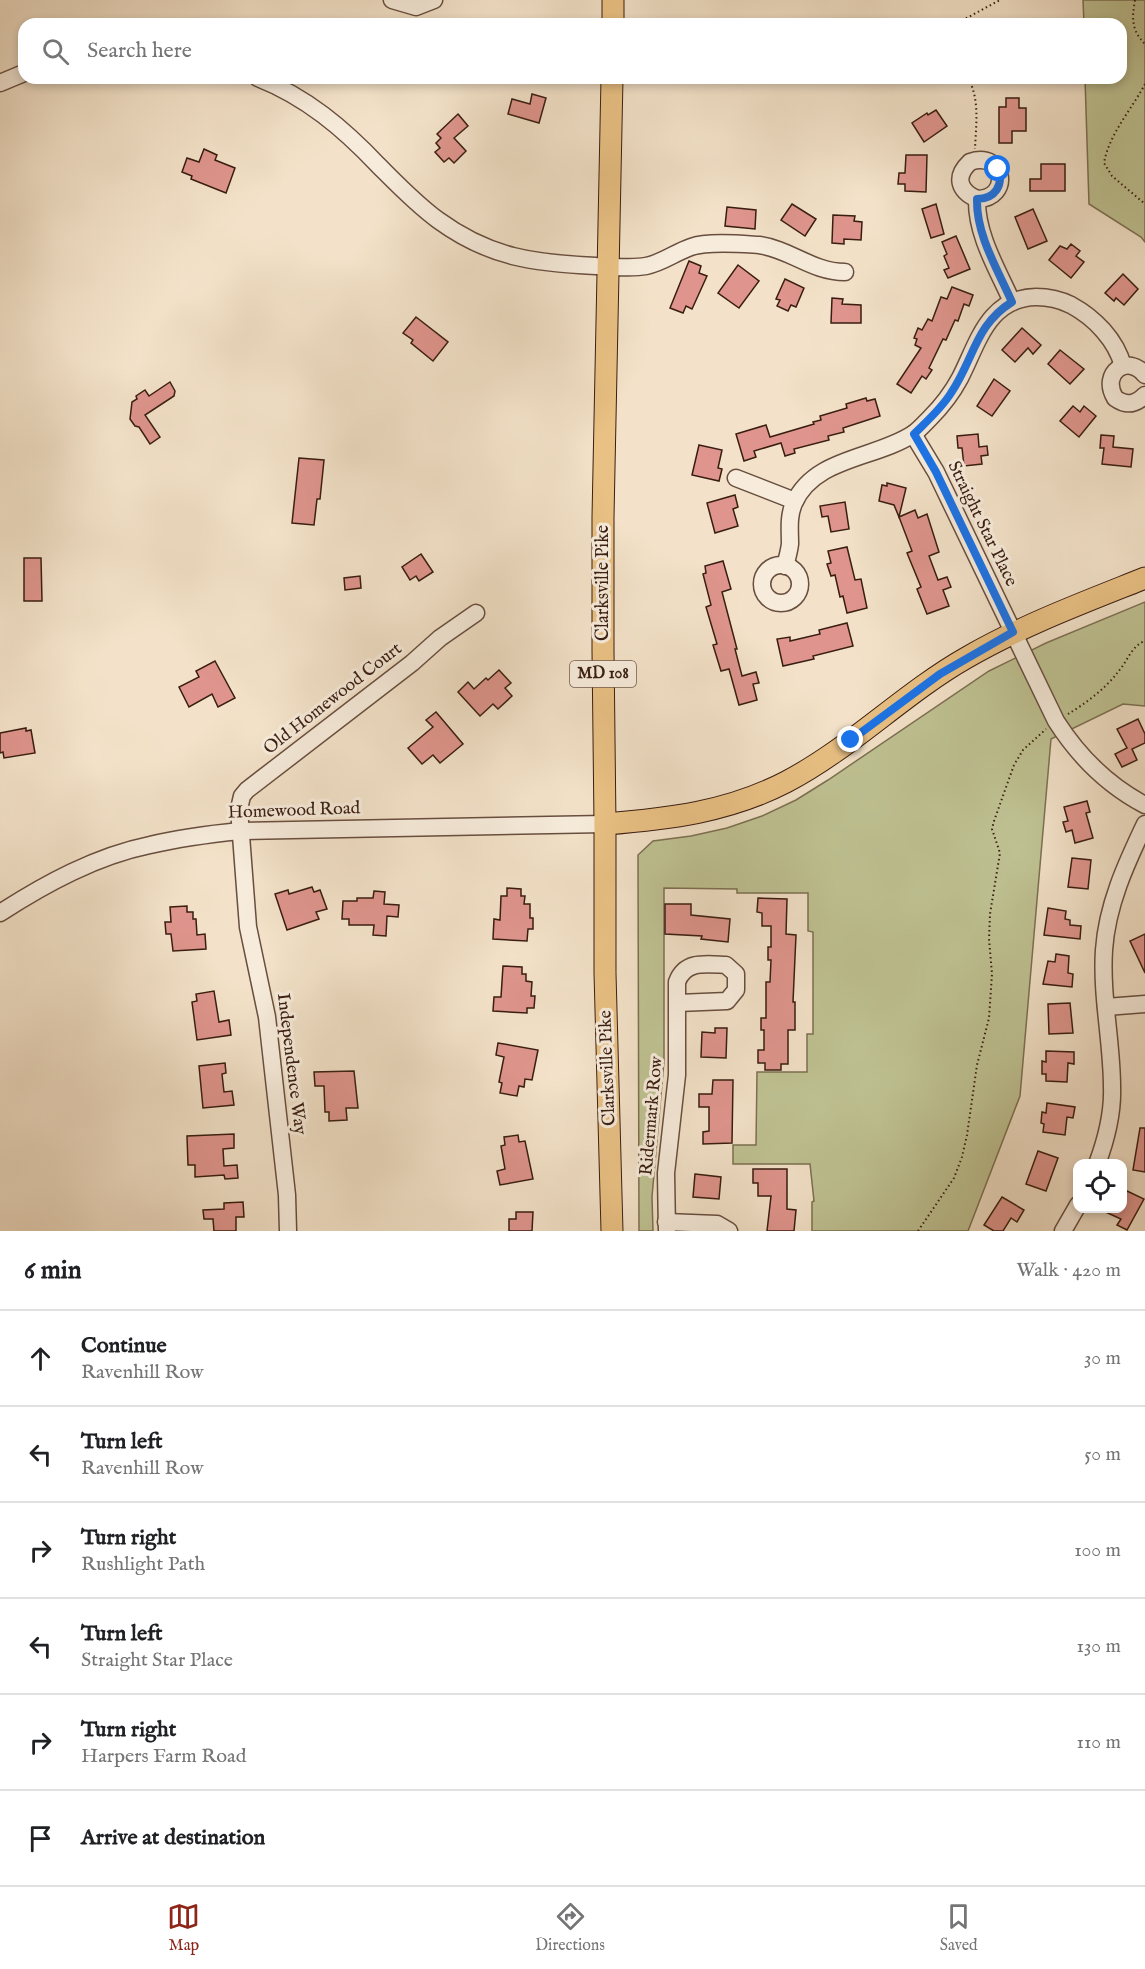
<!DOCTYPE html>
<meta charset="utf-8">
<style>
:root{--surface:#fff;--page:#f2f2f2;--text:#202124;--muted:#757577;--line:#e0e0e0;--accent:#8f2418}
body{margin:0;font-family:"IM FELL English",serif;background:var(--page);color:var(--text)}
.controls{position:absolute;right:18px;bottom:18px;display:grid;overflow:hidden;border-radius:12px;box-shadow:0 3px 9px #0003}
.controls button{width:54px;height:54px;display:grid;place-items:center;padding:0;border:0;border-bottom:2px solid var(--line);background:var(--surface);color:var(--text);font:30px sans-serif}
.stop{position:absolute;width:18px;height:18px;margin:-14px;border:4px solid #1a73e8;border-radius:50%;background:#fff}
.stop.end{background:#1a73e8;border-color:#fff;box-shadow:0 2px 6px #0008}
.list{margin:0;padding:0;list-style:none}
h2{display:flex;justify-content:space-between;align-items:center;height:78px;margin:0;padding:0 24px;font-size:26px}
h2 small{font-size:20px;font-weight:400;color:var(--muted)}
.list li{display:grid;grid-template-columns:39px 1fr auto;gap:18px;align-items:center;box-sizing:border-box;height:96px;padding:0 24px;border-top:2px solid var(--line)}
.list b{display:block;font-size:22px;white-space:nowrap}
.list p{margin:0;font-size:20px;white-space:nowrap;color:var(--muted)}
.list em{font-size:20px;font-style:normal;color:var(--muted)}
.icon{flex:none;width:33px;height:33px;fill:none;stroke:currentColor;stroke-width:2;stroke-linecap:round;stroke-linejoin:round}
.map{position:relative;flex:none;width:1145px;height:1231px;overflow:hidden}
.search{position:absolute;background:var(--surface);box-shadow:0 3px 9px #0003;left:18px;right:18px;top:18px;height:66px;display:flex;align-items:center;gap:15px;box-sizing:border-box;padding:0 21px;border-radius:18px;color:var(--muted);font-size:22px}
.sheet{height:654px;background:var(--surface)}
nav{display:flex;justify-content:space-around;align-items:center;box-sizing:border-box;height:84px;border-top:2px solid var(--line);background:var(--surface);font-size:16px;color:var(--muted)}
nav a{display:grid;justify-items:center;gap:3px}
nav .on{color:var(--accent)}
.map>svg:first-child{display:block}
.green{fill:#bfc293;stroke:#7c7052;stroke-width:1.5}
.building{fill:#df958d;stroke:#391d11;stroke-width:1.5}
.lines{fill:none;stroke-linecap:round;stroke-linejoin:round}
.minor-casing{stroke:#684e3f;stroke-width:19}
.major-casing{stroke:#391d11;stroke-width:23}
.path{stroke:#391d11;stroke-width:2;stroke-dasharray:1.5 3;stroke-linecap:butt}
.minor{stroke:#f7ecdc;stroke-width:16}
.major{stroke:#eac184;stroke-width:21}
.route{stroke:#1a73e8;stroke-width:8}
.labels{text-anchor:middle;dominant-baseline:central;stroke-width:6;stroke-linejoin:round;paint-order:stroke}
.shield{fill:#f7ecdc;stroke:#725b4e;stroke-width:1.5}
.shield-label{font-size:16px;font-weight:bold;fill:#391d11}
.street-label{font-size:18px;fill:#391d11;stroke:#f7ecdc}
</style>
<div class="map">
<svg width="1145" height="1231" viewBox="0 0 1145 1231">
<rect width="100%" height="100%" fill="#f3e2c9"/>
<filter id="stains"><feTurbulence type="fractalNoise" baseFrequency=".00333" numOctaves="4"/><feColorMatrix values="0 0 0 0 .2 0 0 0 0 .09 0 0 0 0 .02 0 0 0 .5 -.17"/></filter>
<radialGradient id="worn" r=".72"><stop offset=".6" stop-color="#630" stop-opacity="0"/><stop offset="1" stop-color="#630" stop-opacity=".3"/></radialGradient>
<!-- green -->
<g class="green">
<path d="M1083 0H1145V242L1141 237 1089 204 1085 78H1121V24H1084Z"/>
<path d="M1145 602V706L1123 704 1051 739 1020 1096 968 1231H812V1202L814 1201 810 1164H733V1145H756L757 1072H807V1034H813V932L808 931V893H737V889L664 888V1061L652 1197 653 1231H639L638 855 653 841 691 836 727 828 762 816 796 800 828 780 989 671 1046 643Z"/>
</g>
<!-- building -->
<g class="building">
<path d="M532 94 546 98 539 123 508 114 512 99 530 104Z"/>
<path d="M1006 98H1019V108H1026V131H1012V143H999V107H1006Z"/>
<path d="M936 110 947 126 924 142 912 123 927 113 928 115Z"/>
<path d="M458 114 468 126 454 138 466 151 454 163 449 158 444 162 435 152 440 148 436 143 441 138 437 134Z"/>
<path d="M204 149 217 155 215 160 235 168 226 193 191 179 192 176 182 172 187 158 199 162Z"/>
<path d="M906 155H927L926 192 905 191V184H898L899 173H905Z"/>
<path d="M1041 164H1065V191H1030V179H1041Z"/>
<path d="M792 204 816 219 805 236 781 220Z"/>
<path d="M936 204 944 234 931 238 922 209Z"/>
<path d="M727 207 756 210 755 229 725 226Z"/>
<path d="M1033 209 1047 241 1028 249 1015 217Z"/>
<path d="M833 215 855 216 854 221 862 222 861 240 844 239V244L832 243Z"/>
<path d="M956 236 970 269 948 278 944 270 949 268 944 256 947 254 942 242Z"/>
<path d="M1071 244 1080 251 1076 256 1084 262 1071 278 1049 260 1060 246 1067 249Z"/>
<path d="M689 261 701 266 699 273 707 276 692 309 686 306 683 313 670 308Z"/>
<path d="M738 265 759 281 739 308 718 293Z"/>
<path d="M1123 274 1138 289 1124 305 1116 298 1114 301 1105 293Z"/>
<path d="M785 279 804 288 796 307 791 305 788 311 777 306 780 300 776 299Z"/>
<path d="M952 287 973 295 969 306 964 304 958 321 955 320 946 340 943 339 929 368 932 370 926 379 922 376 911 393 897 384 921 348 915 345 917 339 914 338 918 328 922 330 928 319 932 321 941 297 947 299Z"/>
<path d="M832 298 843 299 842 304 861 305V323H831Z"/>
<path d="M416 317 448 342 433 361 411 343 413 340 403 333Z"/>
<path d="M1022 328 1041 345 1033 354 1028 348 1015 362 1002 350Z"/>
<path d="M1060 350 1084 369 1070 384 1048 364Z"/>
<path d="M994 379 1010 391 992 416 977 406Z"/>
<path d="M170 382 175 391 174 396 145 415 160 437 150 444 139 427 135 426 130 419 132 402 137 399 136 396 145 390 149 396Z"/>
<path d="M866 398 867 401 875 399 880 416 843 428 844 432 828 436 829 440 794 449 795 453 785 456 781 443 754 451 756 457 744 461 736 434 766 425 770 437 814 424 813 422 821 420 820 416 847 408 846 404Z"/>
<path d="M1073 406 1080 412 1084 406 1096 416 1079 437 1060 421Z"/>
<path d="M978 434 979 447 987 446 988 455 981 456 982 464 964 466 962 448H958L957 436Z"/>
<path d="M1101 435 1114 436 1113 447 1133 449 1131 467 1102 464 1104 448H1100Z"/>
<path d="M699 445 722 450 718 468 722 469 719 481 692 475Z"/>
<path d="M299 458 324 460 320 499H317L314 525 292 523Z"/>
<path d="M887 483 906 488 899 517 894 505 879 501 882 485 887 486Z"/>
<path d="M735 495 738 507 733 509 738 526 715 533 707 503Z"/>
<path d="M845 502 849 529 831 532 828 516 822 517 820 506Z"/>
<path d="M915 510 918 518 927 514 939 552 929 556 938 580 947 577 951 587 943 590 949 606 927 614 917 589 921 587 907 553 912 551 899 517Z"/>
<path d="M847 547 855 580 861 579 867 608 847 613 843 596 840 597 835 575 831 576 827 564 831 563 828 551Z"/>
<path d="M421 554 433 572 419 581 416 576 410 580 402 567Z"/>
<path d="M24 558H41L42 601H24Z"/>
<path d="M723 561 731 589 722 592 737 649H735L742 676 756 672 759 683 753 684 757 700 739 705 729 669 721 671 713 645 717 644 706 607 711 605 703 574 706 573 705 566Z"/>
<path d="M360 576 361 588 345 590 344 578Z"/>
<path d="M847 623 853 646 813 656 814 659 783 666 777 639 790 637V641L820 634 819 630Z"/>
<path d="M215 661 235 698 218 707 212 694 189 707 179 687 199 677 196 671Z"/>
<path d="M499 670 511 683 505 688 512 696 498 709 493 704 480 716 458 692 468 682 474 689 486 678 488 680Z"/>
<path d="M436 712 463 744 440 763 433 755 422 764 408 748 433 727 426 720Z"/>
<path d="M1138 719 1145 734V743L1132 749 1137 760 1122 767 1115 754 1127 748 1117 729Z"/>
<path d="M26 728V731L31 730 35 753 4 758 3 752 0 753V733Z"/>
<path d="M1087 801 1090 812 1086 813 1093 838 1075 843 1072 830 1066 832 1063 822 1068 821 1064 807Z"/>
<path d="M1072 858 1091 860 1088 889 1068 887Z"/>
<path d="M312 887 314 892 320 890 327 909 316 912 319 919 287 930 275 894 288 890 289 894Z"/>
<path d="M507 888 521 889V896H525L524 904H530V918H533V929H528L527 941 493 939 494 919 500 920 501 896H507Z"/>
<path d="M374 891 385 892 384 904 399 905 398 917 387 916 386 936 373 935 374 925H349V919H342L343 901H357V898H373Z"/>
<path d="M758 898 787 899 786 934 796 935 793 1002H795V1030H788V1064H781V1070H765V1063H758V1050H764V1030H761V1018H766V982H770L771 960H768V947H771V926H762V913L757 912Z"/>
<path d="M665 904H691V915L730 919 728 942 701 939 702 936 665 934Z"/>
<path d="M187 906V912H193V919H196L197 935 205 934 206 949 173 951 171 934H166L165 922H171L170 907Z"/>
<path d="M1048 908 1066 911 1065 919 1070 920V925L1081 926 1080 939 1044 935Z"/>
<path d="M1145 934V973L1130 941Z"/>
<path d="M1056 954 1069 956 1068 973 1073 974 1072 987 1043 984 1048 961 1055 962Z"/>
<path d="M503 966 522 967V974H526V981L532 982 531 996H535L534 1008H527V1013L493 1011 494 997H501Z"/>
<path d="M214 991 219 1022 229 1020 231 1035 197 1040 192 1002 197 1001 196 994Z"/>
<path d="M1070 1003 1073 1033 1049 1034 1048 1004Z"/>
<path d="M715 1028H727L726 1058 701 1057 702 1032 715 1033Z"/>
<path d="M498 1043 538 1050 532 1080 525 1079 524 1087 519 1086 517 1096 500 1093 502 1083 499 1082 504 1057 496 1055Z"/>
<path d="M1046 1051 1074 1052V1064L1068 1063 1067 1082 1046 1081V1074H1042V1061L1046 1062Z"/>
<path d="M225 1063 226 1073 222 1074 224 1092 232 1091 234 1105 203 1108 199 1066Z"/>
<path d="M354 1071 358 1108H346L347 1120 329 1121V1112H325L324 1086H315L314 1072Z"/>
<path d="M713 1080H733L732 1143 703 1144V1132L709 1131V1107H699V1094H712Z"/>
<path d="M1047 1103 1075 1107 1073 1118 1067 1117 1065 1135 1043 1132 1044 1124 1041 1123 1042 1112 1046 1113Z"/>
<path d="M1140 1128H1145V1172L1133 1170Z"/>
<path d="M234 1134V1148L223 1149 224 1166 237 1165 238 1178 225 1179 224 1175 195 1177V1165H188L187 1136Z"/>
<path d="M518 1135 519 1142 525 1141 533 1179 500 1185 497 1171 505 1169 501 1146 505 1145 504 1137Z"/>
<path d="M1038 1151 1058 1158 1046 1191 1026 1184Z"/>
<path d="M753 1169H787V1209L796 1210 794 1231H767L771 1196H758V1183H753Z"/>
<path d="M695 1174 721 1177 719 1199 693 1197Z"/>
<path d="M1127 1191 1144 1199 1127 1230 1117 1225 1121 1219 1099 1209H1122V1201Z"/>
<path d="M1002 1197 1024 1210 1017 1222 1011 1218 1003 1231H994L984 1225Z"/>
<path d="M243 1202 244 1217H236V1231H214L213 1219H204L203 1210 224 1209V1203Z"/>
<path d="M516 1212H533L532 1231H509V1219H516Z"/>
</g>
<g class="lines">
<!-- minor casing -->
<g class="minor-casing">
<g id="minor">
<path d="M392 0 416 7 434 0"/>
<path d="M258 78C306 97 343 128 378 165 397 184 416 204 438 220 490 258 534 263 596 266 612 266 629 269 646 266 662 263 676 252 691 247 708 241 742 244 759 245 790 249 812 272 845 272"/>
<path d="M0 83 24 73"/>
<path d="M977 199C959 191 954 177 970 162 1005 150 1012 199 977 199 976 235 998 270 1012 302"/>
<path d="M1145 375C1128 353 1100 373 1115 398 1126 406 1135 405 1145 395"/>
<path d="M913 434 936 472 1056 721C1079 757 1107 785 1145 805"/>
<path d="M736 478 795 501"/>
<circle cx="781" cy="584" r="19"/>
<path d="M785 566C787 559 789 552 790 544 790 530 788 517 794 503 815 457 875 459 913 434 919 430 925 423 930 418 942 406 952 393 960 378 978 343 988 298 1036 297 1048 297 1061 300 1071 305 1095 318 1116 340 1123 366"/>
<path d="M0 913C45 884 96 856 150 845 180 838 210 834 240 831L605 824"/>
<path d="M1106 1007 1145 1004"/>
<path d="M1097 1164C1106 1140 1113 1113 1112 1087 1112 1042 1101 996 1104 950 1107 905 1126 864 1145 824"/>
<path d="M666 1222 717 1224 729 1231"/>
<path d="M288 1231 287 1195 267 1017 248 927 239 809 242 796 247 790 412 663 440 638 476 613"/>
<path d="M667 1231 666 1173 677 1075V982C685 960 706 964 726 965L736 974V990L727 1001 678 1003"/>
<path d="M1063 1231 1078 1205"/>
</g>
</g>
<!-- major casing -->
<g class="major-casing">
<g id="major">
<path d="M613 24V0"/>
<path d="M612 78 603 517V651L605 824V973L612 1231"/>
<path d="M605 824C669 819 728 812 786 782 851 748 903 694 966 658 1023 625 1085 602 1145 578"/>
</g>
</g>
<!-- path -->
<g class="path">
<path d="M1135 0C1132 18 1131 30 1145 44"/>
<path d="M959 24 963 20 1000 0"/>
<path d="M968 78C980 99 976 125 975 149"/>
<path d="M1145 84C1132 109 1109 134 1104 163L1112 176 1145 204"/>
<path d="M1068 714C1085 704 1106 688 1118 672 1127 662 1132 645 1145 641"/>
<path d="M918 1231 954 1178 962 1157 967 1135 977 1065 989 1018 992 974 989 939 990 914 1000 853 992 829 994 821 1014 765 1023 750 1046 729"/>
</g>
<!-- minor -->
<use href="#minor" class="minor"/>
<!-- major -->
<use href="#major" class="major"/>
</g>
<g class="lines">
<!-- route -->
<path class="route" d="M851 740 940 674 1013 632 936 472 914 434C927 421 941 409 951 393 974 359 975 325 1012 302 998 270 976 235 977 199 995 199 1004 185 998 169"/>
</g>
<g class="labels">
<!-- shield labels -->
<rect class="shield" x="570" y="661" width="66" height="26" rx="4.5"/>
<g class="shield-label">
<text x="603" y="674">MD 108</text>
</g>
<!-- street labels -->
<g class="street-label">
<text transform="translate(982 524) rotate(64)">Straight Star Place</text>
<text transform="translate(603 583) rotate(-90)">Clarksville Pike</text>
<text transform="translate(333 699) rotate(-38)">Old Homewood Court</text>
<text transform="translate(294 811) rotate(-2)">Homewood Road</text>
<text transform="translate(291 1064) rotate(83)">Independence Way</text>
<text transform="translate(608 1068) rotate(-92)">Clarksville Pike</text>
<text transform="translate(652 1116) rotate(-85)">Ridermark Row</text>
</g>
</g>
<rect width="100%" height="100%" filter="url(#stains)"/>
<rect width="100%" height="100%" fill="url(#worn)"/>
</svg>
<div class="controls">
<button><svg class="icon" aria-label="locate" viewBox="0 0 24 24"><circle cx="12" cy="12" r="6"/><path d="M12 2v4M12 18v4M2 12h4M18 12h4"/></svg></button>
</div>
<div class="stop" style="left:998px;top:169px"></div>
<div class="stop end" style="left:851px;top:740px"></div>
<div class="search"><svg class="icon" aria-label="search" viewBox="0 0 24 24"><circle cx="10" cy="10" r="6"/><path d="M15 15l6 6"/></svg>Search here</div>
</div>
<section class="sheet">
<h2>6 min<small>Walk · 420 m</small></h2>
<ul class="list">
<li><svg class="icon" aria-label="ahead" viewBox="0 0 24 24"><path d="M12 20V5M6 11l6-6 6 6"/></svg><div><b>Continue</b><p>Ravenhill Row</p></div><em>30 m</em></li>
<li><svg class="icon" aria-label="left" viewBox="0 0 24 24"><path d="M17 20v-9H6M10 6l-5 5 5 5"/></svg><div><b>Turn left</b><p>Ravenhill Row</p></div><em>50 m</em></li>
<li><svg class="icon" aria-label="right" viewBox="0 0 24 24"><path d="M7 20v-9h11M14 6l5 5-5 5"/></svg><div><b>Turn right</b><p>Rushlight Path</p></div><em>100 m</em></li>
<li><svg class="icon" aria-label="left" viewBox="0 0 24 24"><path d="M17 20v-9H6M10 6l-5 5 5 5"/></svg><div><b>Turn left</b><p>Straight Star Place</p></div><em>130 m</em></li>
<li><svg class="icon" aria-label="right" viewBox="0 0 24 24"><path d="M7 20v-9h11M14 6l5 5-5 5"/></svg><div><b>Turn right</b><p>Harpers Farm Road</p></div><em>110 m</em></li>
<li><svg class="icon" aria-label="arrive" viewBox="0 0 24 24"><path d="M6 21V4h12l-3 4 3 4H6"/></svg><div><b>Arrive at destination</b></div></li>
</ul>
</section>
<nav>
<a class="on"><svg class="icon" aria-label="map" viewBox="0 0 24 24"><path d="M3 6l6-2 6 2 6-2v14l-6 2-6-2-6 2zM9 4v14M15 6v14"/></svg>Map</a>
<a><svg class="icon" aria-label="directions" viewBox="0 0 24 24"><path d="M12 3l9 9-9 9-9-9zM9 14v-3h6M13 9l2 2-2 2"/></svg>Directions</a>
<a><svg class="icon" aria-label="saved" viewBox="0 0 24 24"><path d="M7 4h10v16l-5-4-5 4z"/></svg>Saved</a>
</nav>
